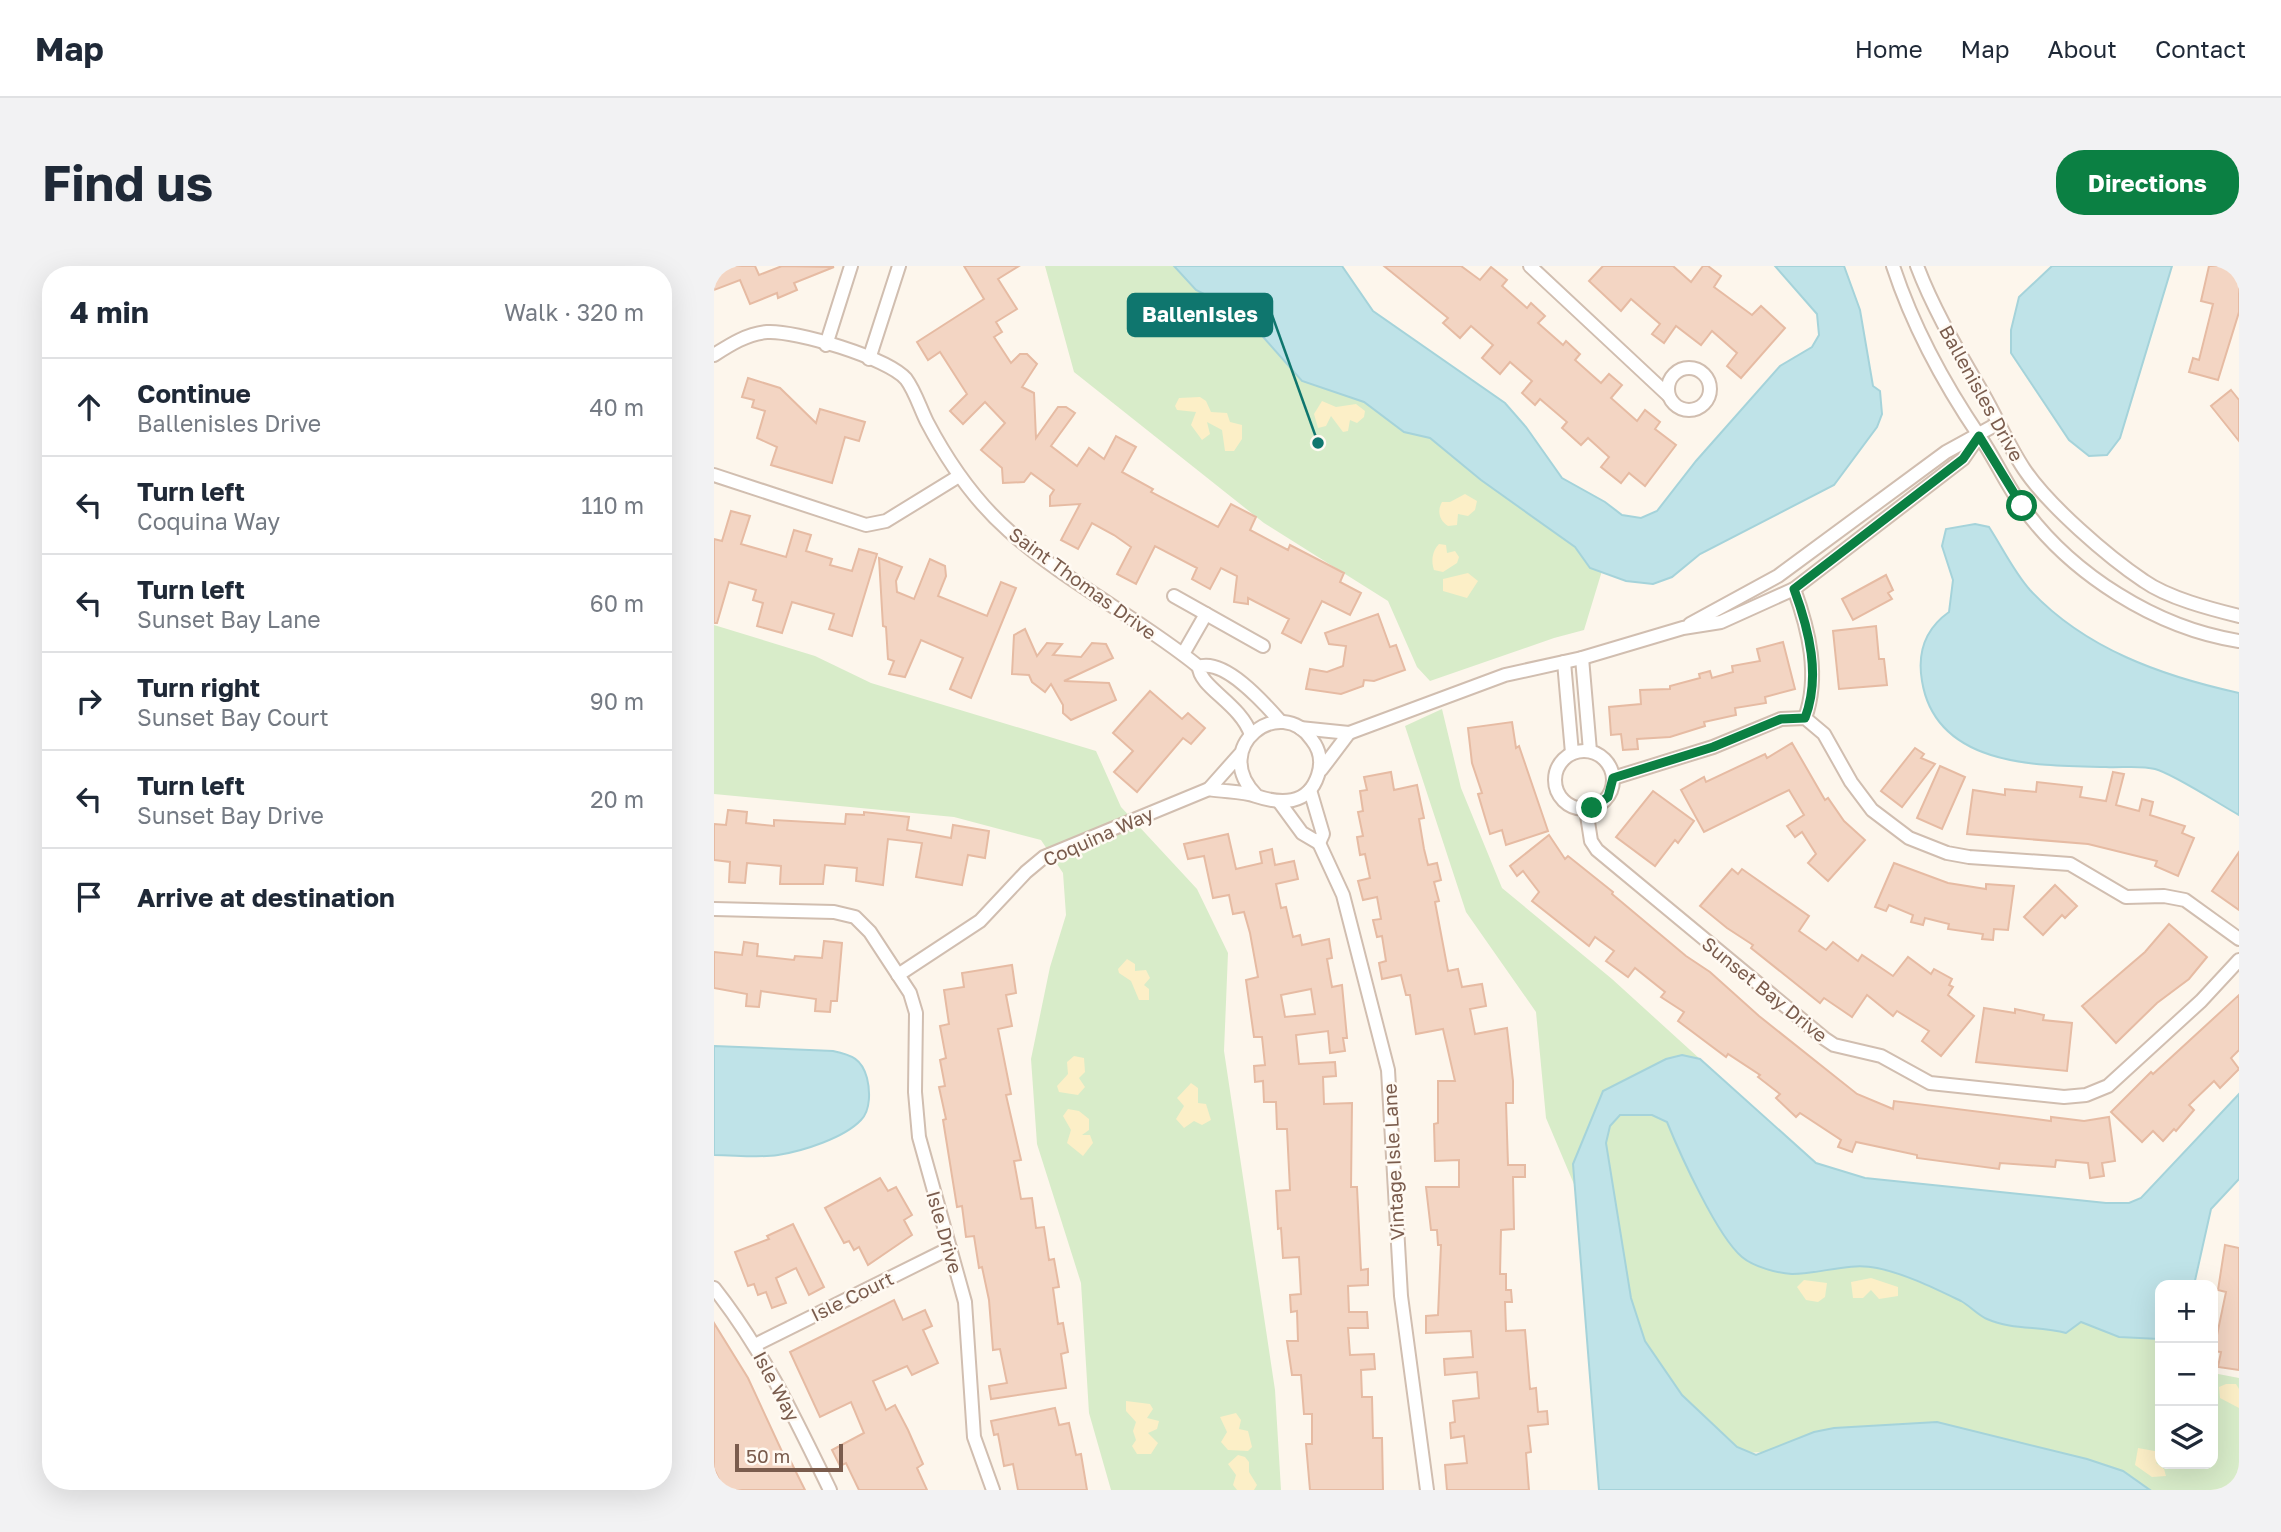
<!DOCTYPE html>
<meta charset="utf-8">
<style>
:root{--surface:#fff;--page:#f2f2f3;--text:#1f2937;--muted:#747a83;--line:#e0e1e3;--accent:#0b8043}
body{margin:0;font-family:"Golos Text",sans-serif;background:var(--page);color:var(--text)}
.controls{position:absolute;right:21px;bottom:21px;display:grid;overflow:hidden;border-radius:14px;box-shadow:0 7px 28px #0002}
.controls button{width:63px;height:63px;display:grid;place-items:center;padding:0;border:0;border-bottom:2px solid var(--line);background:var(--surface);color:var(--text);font:35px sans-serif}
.scale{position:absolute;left:21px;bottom:18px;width:108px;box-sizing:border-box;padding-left:7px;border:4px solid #7a5c4d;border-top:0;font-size:19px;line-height:24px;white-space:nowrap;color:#7a5c4d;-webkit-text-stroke:5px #fffaf3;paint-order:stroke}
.stop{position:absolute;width:21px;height:21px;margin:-16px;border:5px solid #0b8043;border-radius:50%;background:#fff}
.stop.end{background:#0b8043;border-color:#fff;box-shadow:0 2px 7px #0008}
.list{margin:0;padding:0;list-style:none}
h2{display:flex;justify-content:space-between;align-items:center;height:91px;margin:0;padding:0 28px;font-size:30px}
h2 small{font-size:23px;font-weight:400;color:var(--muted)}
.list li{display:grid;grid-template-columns:46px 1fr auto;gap:21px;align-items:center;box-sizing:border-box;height:98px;padding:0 28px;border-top:2px solid var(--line)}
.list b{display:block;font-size:26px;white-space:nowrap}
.list p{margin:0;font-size:23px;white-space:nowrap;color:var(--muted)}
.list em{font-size:23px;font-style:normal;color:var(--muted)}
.icon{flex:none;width:38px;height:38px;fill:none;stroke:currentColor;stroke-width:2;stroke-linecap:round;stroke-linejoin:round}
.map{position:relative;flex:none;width:1525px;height:1224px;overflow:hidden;border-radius:28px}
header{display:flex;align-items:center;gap:42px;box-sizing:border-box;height:98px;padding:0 35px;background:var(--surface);border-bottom:2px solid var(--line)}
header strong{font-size:33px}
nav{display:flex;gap:38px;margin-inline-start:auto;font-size:24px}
.intro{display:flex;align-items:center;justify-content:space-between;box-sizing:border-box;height:168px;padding:0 42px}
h1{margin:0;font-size:49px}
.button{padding:18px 32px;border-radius:28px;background:var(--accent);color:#fff;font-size:24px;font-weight:700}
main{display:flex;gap:42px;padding:0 42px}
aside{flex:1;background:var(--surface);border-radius:28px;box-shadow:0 7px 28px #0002}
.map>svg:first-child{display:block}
.green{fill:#d8ecc9}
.sand{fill:#fcefc7}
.water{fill:#bfe3e8;stroke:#a5d3da;stroke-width:2}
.building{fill:#f3d5c3;stroke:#e6bba3;stroke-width:2;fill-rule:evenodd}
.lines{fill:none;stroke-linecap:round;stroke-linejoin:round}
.minor-casing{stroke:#d1beb0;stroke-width:16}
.minor{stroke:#fff;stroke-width:12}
.route{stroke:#0b8043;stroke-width:9}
.labels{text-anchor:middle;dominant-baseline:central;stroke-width:5;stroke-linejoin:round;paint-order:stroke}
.street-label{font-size:19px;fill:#7a5c4d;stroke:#fffaf3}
.leader{fill:none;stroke:#0f766e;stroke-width:2.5}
.callout-dot{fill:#0f766e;stroke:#fffaf3;stroke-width:2.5}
.callout{fill:#0f766e;stroke:#0f766e;stroke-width:2.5}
.callout-label{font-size:21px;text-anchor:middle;font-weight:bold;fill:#fff}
</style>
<header>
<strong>Map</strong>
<nav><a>Home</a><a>Map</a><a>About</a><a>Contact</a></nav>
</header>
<div class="intro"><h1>Find us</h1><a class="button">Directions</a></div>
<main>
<aside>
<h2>4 min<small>Walk · 320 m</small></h2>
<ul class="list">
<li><svg class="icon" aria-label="ahead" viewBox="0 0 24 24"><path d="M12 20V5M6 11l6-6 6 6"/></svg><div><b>Continue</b><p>Ballenisles Drive</p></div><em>40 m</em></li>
<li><svg class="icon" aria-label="left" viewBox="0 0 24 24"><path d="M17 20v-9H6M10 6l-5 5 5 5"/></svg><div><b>Turn left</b><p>Coquina Way</p></div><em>110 m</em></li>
<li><svg class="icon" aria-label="left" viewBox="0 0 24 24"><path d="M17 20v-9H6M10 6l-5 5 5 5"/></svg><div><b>Turn left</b><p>Sunset Bay Lane</p></div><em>60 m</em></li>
<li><svg class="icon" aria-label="right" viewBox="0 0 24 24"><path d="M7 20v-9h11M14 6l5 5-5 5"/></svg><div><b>Turn right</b><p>Sunset Bay Court</p></div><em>90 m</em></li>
<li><svg class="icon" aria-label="left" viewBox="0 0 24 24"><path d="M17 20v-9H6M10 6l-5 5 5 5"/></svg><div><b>Turn left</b><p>Sunset Bay Drive</p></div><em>20 m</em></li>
<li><svg class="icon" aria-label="arrive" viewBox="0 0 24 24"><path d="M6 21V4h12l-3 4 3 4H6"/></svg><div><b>Arrive at destination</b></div></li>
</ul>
</aside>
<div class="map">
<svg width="1525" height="1224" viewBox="0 0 1525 1224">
<rect width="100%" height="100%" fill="#fdf6ec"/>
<!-- green -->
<g class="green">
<path d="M331 0H547L891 295 870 364 840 372 716 415 703 401 674 335 550 257 360 106Z"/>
<path d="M0 359 101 390 157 417 382 485 407 541 483 623 514 687 510 785 561 1124 567 1224H397L375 1147 367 1017 323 878 317 793 336 701 352 649 349 607 327 574 240 551 0 528Z"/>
<path d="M728 443 747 522 788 622 898 713 986 793 1010 935 1118 986 1420 1051 1446 1076V1198H1499V1107L1525 1112V1224H1404L1228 1177 1011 1188 934 1107 898 1008 832 852 822 746 752 646 691 460Z"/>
</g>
<!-- sand -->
<g class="sand">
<path d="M486 131 492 135 497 146 513 147 516 156 528 159V173L520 185H511L508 164 493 156 496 168 488 174 477 159 482 146 463 144 461 140 465 132Z"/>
<path d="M608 135 622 141 642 138 651 145 650 151 643 157 636 154 634 165 629 166 617 150 612 160 604 162 600 148Z"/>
<path d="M751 228 763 235 761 244 754 250 744 248 743 259 734 260C725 254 723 245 728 236H736Z"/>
<path d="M725 278 732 279 733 287 741 285 745 291 743 297 729 306 720 304C717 295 718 285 725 278Z"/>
<path d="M754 307 764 315 753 332 729 325V313Z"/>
<path d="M413 693 421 698V705L432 704 436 712 430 719 435 723V734H425L417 715 405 707 404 703Z"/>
<path d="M360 790 370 792 371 806 365 812 371 821 364 829 345 826 343 820 354 808 353 796Z"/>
<path d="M477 817 484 822V837L492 838 497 854 488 859 480 855 470 862 462 853 470 840 463 832Z"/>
<path d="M354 843 365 845 375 853V864L368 869H376L379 877 369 890 353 877 357 864 349 850Z"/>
<path d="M1157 1012 1184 1021V1030L1165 1033 1157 1024 1149 1032H1139L1137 1016Z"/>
<path d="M1090 1014 1113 1017 1111 1031 1104 1036 1092 1034 1083 1021Z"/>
<path d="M1512 1118H1522L1525 1123V1142L1506 1132 1505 1121Z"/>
<path d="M412 1135 436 1138 439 1143 433 1152 445 1155 443 1163 434 1167 444 1177 437 1188H423L418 1180 422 1174 419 1165 422 1156 412 1145Z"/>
<path d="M522 1147 527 1154 525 1163 534 1165 538 1181 534 1185 514 1184 507 1176 513 1166 506 1151Z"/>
<path d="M1424 1182 1446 1186V1193L1442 1197 1450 1203 1452 1210 1438 1211 1421 1199Z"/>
<path d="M524 1189 531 1191 535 1196V1206L543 1219 540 1224H523L519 1219 522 1209 514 1198Z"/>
</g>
<!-- water -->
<g class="water">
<path d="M460 0H628L659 45 791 137 812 161 848 212 891 236 908 249 927 252 943 245 982 195 1066 100 1098 81 1105 69 1103 48 1061 0H1130L1146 44 1159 120 1166 125 1168 148 1163 161 1120 219 986 288 958 311 939 318 912 315 876 302 861 281 767 214 716 172 690 166 650 136 588 115 528 47 482 24Z"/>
<path d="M1338 0H1458L1406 172 1393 189 1375 190 1355 174 1297 87V64L1305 31Z"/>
<path d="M1261 258 1275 261C1288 281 1300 306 1316 324 1371 383 1448 410 1525 427V549C1505 538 1460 508 1441 503 1426 499 1407 502 1392 501 1324 500 1222 501 1208 415 1203 386 1211 363 1235 346L1239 314 1228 280 1232 263Z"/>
<path d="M0 780 119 785C138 789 148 793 153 812 156 824 157 844 147 854 130 872 89 885 64 889 44 892 21 889 0 889Z"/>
<path d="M968 789 986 793 1102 897 1151 912 1392 937H1415L1427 932 1525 828V913L1497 943 1480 1019H1446L1445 1073 1405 1071 1367 1056 1352 1067C1326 1060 1298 1064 1273 1053 1264 1049 1256 1040 1247 1035 1220 1022 1192 1008 1163 1002 1134 996 1107 1008 1078 1008 1063 1007 1040 1001 1028 991 1003 970 966 888 953 856L938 849H906L896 860 892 877 917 1032 931 1075 968 1129 1023 1181 1042 1189 1100 1166 1120 1162 1223 1156 1373 1193 1409 1205 1436 1224H885L859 898 889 825 952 793Z"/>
</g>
<!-- building -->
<g class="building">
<path d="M0 0H41L45 9 68 0 120 1 80 17 83 24 64 32 63 27 36 38 26 14 0 24Z"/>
<path d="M250 0H305L284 13 303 43 282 56 288 66 280 71 297 97 306 88H313L323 98 308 121 320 127 322 172 344 141H352L361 147 337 180 363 200 375 182 390 193 402 170 422 181 408 206 439 223 437 226 504 261 517 238 542 251 536 264 574 284 576 279 630 307 626 316 647 327 636 349 608 335 587 377 568 367 575 353 534 332V338L520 336 523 310 507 302 496 323 478 313 483 302 441 280 422 318 403 308 417 281 400 269 378 257 364 283 347 274 366 238 336 240V230L340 224 317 207 310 216 289 217 288 202 267 184 291 157 271 136 249 158 236 145 253 128 226 86 214 94 203 76 270 33Z"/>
<path d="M670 0H747L766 14 777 1 793 14 788 20 813 42 817 37 831 50 824 57 849 79 852 75 866 88 861 94 887 117 895 108 908 119 897 132 923 155 931 144 946 156 941 163 962 179 931 220 915 207 907 217 887 201 895 191 874 172 867 179 848 162 853 156 826 133 821 139 808 127 818 115 796 96 786 108 768 92 779 79 757 60 746 72 729 57 734 52Z"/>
<path d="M889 0H959L977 16 989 0H994L1007 10 1000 21 1038 49 1047 40 1071 62 1027 112 1013 100 1023 87 998 65 987 79 962 60 950 77 938 68 946 58 917 33 907 45 875 15Z"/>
<path d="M1495 0H1525V46L1504 114 1475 106 1479 92 1485 94 1499 38 1487 35Z"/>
<path d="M34 112 66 122 102 157 106 143 151 156 145 175 131 171 118 217 57 199 63 181 43 172 51 145 38 141 40 134 28 131Z"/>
<path d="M1517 124 1525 134V175L1497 140Z"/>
<path d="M17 245 36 250 27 278 72 291 80 264 97 269 92 285 118 293 116 299 138 305 145 283 163 288 138 370 115 363 120 348 78 336 68 367 43 360 49 337 39 334 42 324 15 316 3 357H0V273L8 275Z"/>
<path d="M165 292 188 301 182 315 183 326 200 333 216 293 231 300 232 310 224 330 273 350 287 316 302 322 257 432 236 423 249 392 207 374 191 411 175 408 180 395 174 393 172 361 169 360Z"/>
<path d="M1172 309 1179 324 1174 327 1178 333 1139 354 1128 333Z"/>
<path d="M664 348 676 381 682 379 691 404 660 415 650 414 649 420 627 428 592 423 596 403 613 406 629 400 632 380 615 378 611 367Z"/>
<path d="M1162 360 1165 393H1170L1173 419 1125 423 1119 365Z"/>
<path d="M311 363 323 390 333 377 348 378 339 389 367 391 378 377 392 378 399 392 350 415 395 417 402 434 357 454 349 447V439L337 418 331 426 318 416 315 409 298 408 300 369Z"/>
<path d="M1069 376 1081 423 1051 431 1052 437 1021 442 1022 449 990 456 991 460 956 471 923 473 924 483 909 484 907 468 897 469 895 441 927 438 926 424 956 423V420L986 412 985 408 996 405 998 412 1019 406 1018 400 1046 395 1043 383Z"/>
<path d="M436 425 468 453 474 447 491 462 477 478 469 472 423 526 400 506 419 485 399 467Z"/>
<path d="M798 456 802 482 805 480 834 565 792 579 788 564 776 568 764 528 768 527 758 497 754 462Z"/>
<path d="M1078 477 1111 534 1114 532 1130 555 1151 574 1114 615 1094 597 1102 588 1088 566 1081 571 1073 560 1090 549 1075 524 990 566 967 524 990 511 992 516 1051 488 1053 492Z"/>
<path d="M1201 482 1210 488 1207 492 1221 498 1188 541 1167 525Z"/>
<path d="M1226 500 1251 511 1228 563 1203 552Z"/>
<path d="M677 506 680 524 703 519 710 552 705 553 710 583 714 599 723 597 727 614 720 616 725 635 721 636 734 705 744 703 748 721 768 718 772 740 756 743 761 768 793 762 799 815V837H792L794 899H811V911H799L800 963 787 964 786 1008H792V1024H797L798 1036H791L792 1065 811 1064 816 1123 822 1122 824 1146 833 1145 834 1158 814 1160 817 1186 812 1187 815 1224H733L731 1199 753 1197 750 1170 737 1172 736 1157 741 1156 739 1135 765 1132 763 1106 731 1109 730 1093 759 1091 757 1065 712 1067V1050L724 1049 727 979H724L723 964H717L712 921H745V894L721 895 720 858 724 857V815H741L729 763 702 768 696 729H692L687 709 668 713 665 697 672 695 668 670 663 671 659 654 667 653 663 631 649 634 644 615 656 612 651 588 646 589 643 571 649 570 644 546 649 545 646 525 653 524 650 511Z"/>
<path d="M1399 506 1410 508 1402 539 1425 545 1428 533 1439 536 1436 549 1471 560 1468 567 1480 572 1464 610 1441 600 1443 595 1374 578 1253 568 1259 524 1291 529V523L1322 526 1323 516 1368 521 1366 531 1392 535Z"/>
<path d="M939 525 980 555 964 577 961 574 941 600 902 571Z"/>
<path d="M14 544 33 546 32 557 60 560V554L131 558 132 548 150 549V546L195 551 193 564 237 572 239 559 275 565 271 592 254 589 248 619 202 611 208 577 174 573 169 619 142 615 143 602 111 599 109 618H66L67 600 33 597 31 617 15 616 16 596 0 594V558L12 559Z"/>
<path d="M514 568 522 603 548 597 546 586 558 583 561 599 580 595 584 613 562 618 567 642 572 641 579 671 586 669 588 679 615 673 618 692 613 693 618 721 628 719 633 772H629L631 785 616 787 614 765 582 769 585 798 621 796 622 810 609 811 610 838 638 837 637 921H643L647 1004 654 1003V1019L634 1020 635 1046H653L654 1062H634L636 1089 660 1088 661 1103 647 1104 648 1131H658L659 1172H668L669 1224H596L592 1178H598V1148H590L587 1109H578L573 1075H584L583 1045 577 1046 576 1029 587 1028 585 991 569 992 567 962 564 963 562 925 576 924 573 863H563L562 836H550L549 815 541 816 540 800 551 799 548 771H540L532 714 544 711 536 667 530 646 519 648 515 629 499 632 490 590 474 593 470 578ZM597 723 601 748 571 751 567 729Z"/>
<path d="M835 569 851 593 854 590 899 626 898 628 972 690 996 706 1045 750 1143 828 1179 843 1180 835 1337 855V851L1370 855 1395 851 1401 895 1388 897 1390 910 1376 912 1374 897 1342 894 1341 901 1286 897 1285 903 1203 892V889L1142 876 1138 886 1124 881 1127 874 1086 847 1082 851 1062 832 1066 828 1044 811 1046 809 1014 788 1012 791 964 755 970 746 947 731 951 726 921 702 914 711 892 695 900 685 881 671 875 680 818 635 825 626 809 605 803 610 796 600Z"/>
<path d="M1525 586V644L1498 625Z"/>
<path d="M1180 597 1234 617 1272 623V618L1300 620 1294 664 1280 663 1279 674 1268 673 1269 668 1234 663 1235 658 1211 652 1209 659 1197 656 1199 649 1175 639 1172 645 1161 641Z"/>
<path d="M1018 603 1024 608 1028 603 1095 650 1085 665 1112 684 1119 676 1144 695 1148 689 1179 710 1194 691 1217 708 1220 703 1238 713 1235 719 1239 721 1234 729 1260 750 1227 790 1208 775 1215 765 1183 745 1179 750 1153 729 1138 751 1110 732 1106 737 1037 682 1039 679 1013 662 986 640Z"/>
<path d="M1341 619 1363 640 1351 652 1348 649 1329 669 1310 651Z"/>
<path d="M1455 658 1493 691 1475 713 1443 737 1402 777 1368 740 1431 686Z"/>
<path d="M110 675 128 677 123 735H117L116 746 101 745 102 733 47 725 45 741 32 740 33 728 0 722V686L28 689 30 676 44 678 43 690 80 694 81 690 108 692Z"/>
<path d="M298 699 302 727 292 729 298 760 284 763 297 828 292 829 307 894 300 895 307 933 318 932 322 962 330 961 335 994 340 993 345 1021 339 1022 344 1058 349 1057 354 1086 347 1088 352 1122 277 1133 275 1120 293 1117 286 1083 279 1084 275 1034 268 1001 265 1002 260 970 252 971 248 940 243 941 229 854 232 853 225 821 231 820 226 794 232 792 226 760 235 758 230 724 250 721 248 707Z"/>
<path d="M1525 729V784L1517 792 1525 803 1506 822 1500 815 1475 839 1480 844 1462 865 1460 863 1449 875 1439 865 1428 876 1397 846 1437 806 1439 808Z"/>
<path d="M1270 742 1301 747V743L1330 749 1329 754 1358 757 1353 805 1262 796Z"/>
<path d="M166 912 174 925 182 921 198 949 190 954 198 969 154 999 145 981 140 984 135 975 130 977 111 942Z"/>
<path d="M79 958 110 1021 95 1029 82 1002 62 1012 72 1037 58 1042 52 1026 44 1029 40 1018 34 1020 21 986 55 973 53 970Z"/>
<path d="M1511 979 1525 982V1104L1504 1101 1507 1086 1499 1085V1073L1502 1074 1512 1026 1504 1024Z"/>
<path d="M180 1034 189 1054 211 1044 218 1060 209 1064 224 1097 198 1109 193 1100 159 1115 172 1144 181 1139 194 1164 209 1198 203 1202 213 1224H145L132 1197 126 1200 118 1184 150 1167 137 1136 106 1151 76 1086Z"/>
<path d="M0 1057 34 1112 71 1192 74 1190 91 1224H10L0 1203Z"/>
<path d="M341 1142 345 1159 355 1157 362 1189 367 1188 373 1224H304L299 1198 290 1200 284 1168 280 1169 277 1155Z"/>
</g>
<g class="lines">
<!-- minor casing -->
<g class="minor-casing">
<g id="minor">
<path d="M816 0 954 129"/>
<path d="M1179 0C1199 61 1230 118 1266 171 1281 193 1292 218 1308 240 1357 308 1442 362 1525 375"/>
<path d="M1203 0C1220 45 1245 86 1269 128 1283 152 1294 179 1310 203 1334 239 1394 291 1430 315 1454 332 1497 343 1525 350"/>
<path d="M112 79 137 0"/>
<path d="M0 89C17 78 33 68 53 66 81 64 174 92 192 113 201 125 206 142 213 156 234 196 261 235 295 265 353 317 425 352 485 401"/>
<path d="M155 93 185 0"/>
<circle cx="975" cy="123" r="21"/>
<path d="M0 209 152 259 172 255 245 210"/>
<path d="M1080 323C1095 364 1106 410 1091 452"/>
<path d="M460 330 549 380"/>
<path d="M976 358 1064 310 1232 186 1283 158"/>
<path d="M469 388 492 348"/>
<path d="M868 392 876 485"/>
<path d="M850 396 858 487"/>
<path d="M586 462 635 467 607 504"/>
<path d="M635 467 791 409 868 392 969 362 1007 356 1080 323 1249 193 1265 170"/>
<path d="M537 469C527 438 485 421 485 401 511 392 551 438 567 456"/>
<circle cx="870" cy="514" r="29"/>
<path d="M527 487 495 523C510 526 528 525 542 530 566 538 594 540 604 509 608 497 606 484 598 474 567 427 495 481 542 529"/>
<path d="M899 512 999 481 1067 453 1091 452 1110 468 1137 516 1158 544 1195 572 1233 587 1255 591 1356 598 1412 631 1450 630 1471 634 1525 673"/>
<path d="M566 537 588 567 605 577 609 568 596 524"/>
<path d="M872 543 877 575 883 584 1111 773 1120 779 1167 790 1216 817 1350 831 1372 829 1394 820 1487 735 1525 694"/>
<path d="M605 577 629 629 674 804 687 1030 713 1224"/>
<path d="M0 643 120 646 141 651 156 666 196 727 202 747 201 826 205 871 251 1036 260 1171 279 1224"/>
<path d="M184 709 266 655 312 606 330 591 495 523"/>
<path d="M0 1022C49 1084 82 1154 116 1224"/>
<path d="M41 1079 236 982"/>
</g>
</g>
<!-- minor -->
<use href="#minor" class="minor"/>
</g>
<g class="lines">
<!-- route -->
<path class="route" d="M878 542 894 531 899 512 999 481 1067 453 1091 452C1107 410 1095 364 1080 323L1249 193 1265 170 1308 240"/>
</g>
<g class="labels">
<!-- street labels -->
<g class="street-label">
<text transform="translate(1268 127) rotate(61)">Ballenisles Drive</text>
<text transform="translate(369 317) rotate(36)">Saint Thomas Drive</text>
<text transform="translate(384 570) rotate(-24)">Coquina Way</text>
<text transform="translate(1051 723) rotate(39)">Sunset Bay Drive</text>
<text transform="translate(679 896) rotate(-93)">Vintage Isle Lane</text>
<text transform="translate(231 966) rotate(74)">Isle Drive</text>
<text transform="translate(138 1030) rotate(-26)">Isle Court</text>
<text transform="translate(63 1120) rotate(62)">Isle Way</text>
</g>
</g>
<!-- callouts -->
<path class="leader" d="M604 177L558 49"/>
<circle class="callout-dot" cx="604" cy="177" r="7"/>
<rect class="callout" x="414" y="28" width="144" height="42" rx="7"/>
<g class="callout-label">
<text x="486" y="56">BallenIsles</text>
</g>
</svg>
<div class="controls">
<button>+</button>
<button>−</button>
<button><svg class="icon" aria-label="layers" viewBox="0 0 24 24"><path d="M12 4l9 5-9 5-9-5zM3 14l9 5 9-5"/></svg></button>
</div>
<div class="scale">50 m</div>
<div class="stop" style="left:1308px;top:240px"></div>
<div class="stop end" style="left:878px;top:542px"></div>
</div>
</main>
